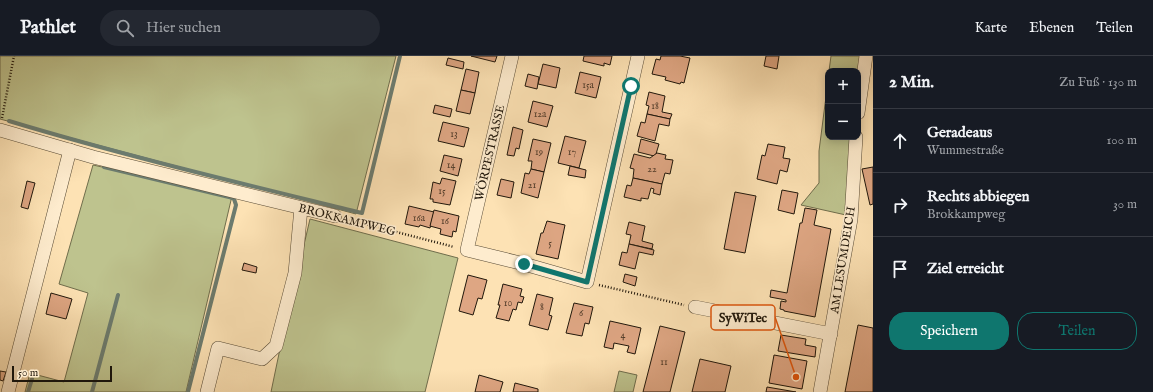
<!DOCTYPE html>
<html lang="de">
<meta charset="utf-8">
<style>
:root{--surface:#171b24;--page:#242831;--text:#f1f3f6;--muted:#9ea1a6;--line:#363941;--accent:#0f766e}
body{margin:0;font-family:"IM FELL English",serif;background:var(--page);color:var(--text)}
.controls{position:absolute;right:12px;top:12px;display:grid;overflow:hidden;border-radius:8px;box-shadow:0 2px 10px #0003}
.controls button{width:36px;height:36px;display:grid;place-items:center;padding:0;border:0;border-bottom:1px solid var(--line);background:var(--surface);color:var(--text);font:20px sans-serif}
.scale{position:absolute;left:12px;bottom:10px;width:100px;box-sizing:border-box;padding-left:4px;border:2px solid #20170b;border-top:0;font-size:11px;line-height:14px;white-space:nowrap;color:#20170b;-webkit-text-stroke:3px #feecce;paint-order:stroke}
.stop{position:absolute;width:12px;height:12px;margin:-9px;border:3px solid #0f766e;border-radius:50%;background:#fff}
.stop.end{background:#0f766e;border-color:#fff;box-shadow:0 1px 4px #0008}
.list{margin:0;padding:0;list-style:none}
h2{display:flex;justify-content:space-between;align-items:center;height:52px;margin:0;padding:0 16px;font-size:17px}
h2 small{font-size:13px;font-weight:400;color:var(--muted)}
.list li{display:grid;grid-template-columns:26px 1fr auto;gap:12px;align-items:center;box-sizing:border-box;height:64px;padding:0 16px;border-top:1px solid var(--line)}
.list b{display:block;font-size:15px;white-space:nowrap}
.list p{margin:0;font-size:13px;white-space:nowrap;color:var(--muted)}
.list em{font-size:13px;font-style:normal;color:var(--muted)}
.actions{display:flex;gap:8px;padding:12px 16px}
.actions a{flex:1;padding:9px 0;border:1px solid var(--accent);border-radius:16px;text-align:center;font-size:14px;color:var(--accent)}
.actions .main{background:var(--accent);color:#fff}
.icon{flex:none;width:22px;height:22px;fill:none;stroke:currentColor;stroke-width:2;stroke-linecap:round;stroke-linejoin:round}
.map{position:relative;flex:none;width:873px;height:336px;overflow:hidden}
header{display:flex;align-items:center;gap:24px;box-sizing:border-box;height:56px;padding:0 20px;background:var(--surface);border-bottom:1px solid var(--line)}
header strong{font-size:19px}
nav{display:flex;gap:22px;margin-inline-start:auto;font-size:14px}
.search{width:280px;height:36px;background:var(--page);display:flex;align-items:center;gap:10px;box-sizing:border-box;padding:0 14px;border-radius:22px;color:var(--muted);font-size:15px}
main{display:flex}
aside{flex:1;background:var(--surface)}
.map>svg:first-child{display:block}
.green{fill:#bec38e;stroke:#6f6d4c}
.lines{fill:none;stroke-linecap:round;stroke-linejoin:round}
.stream{stroke:#6c7b6e;stroke-width:4}
.building{fill:#dea683;stroke:#20170b}
.minor-casing{stroke:#574a35;stroke-width:14}
.path{stroke:#20170b;stroke-width:2.5;stroke-dasharray:1 2;stroke-linecap:butt}
.minor{stroke:#feecce;stroke-width:13}
.route{stroke:#0f766e;stroke-width:5}
.labels{text-anchor:middle;dominant-baseline:central;stroke-width:3;stroke-linejoin:round;paint-order:stroke}
.number-label{font-size:10px;fill:#503b29}
.street-label{font-size:12px;fill:#20170b;stroke:#feecce}
.leader{fill:none;stroke:#de560c;stroke-width:1.5}
.callout-dot{fill:#de560c;stroke:#feecce;stroke-width:1.5}
.callout{fill:#feecce;stroke:#de560c;stroke-width:1.5}
.callout-label{font-size:13px;text-anchor:middle;font-weight:bold;fill:#20170b}
</style>
<header>
<strong>Pathlet</strong>
<div class="search"><svg class="icon" aria-label="search" viewBox="0 0 24 24"><circle cx="10" cy="10" r="6"/><path d="M15 15l6 6"/></svg>Hier suchen</div>
<nav><a>Karte</a><a>Ebenen</a><a>Teilen</a></nav>
</header>
<main>
<div class="map">
<svg width="873" height="336" viewBox="0 0 873 336">
<rect width="100%" height="100%" fill="#fde2b4"/>
<filter id="stains"><feTurbulence type="fractalNoise" baseFrequency=".005" numOctaves="4"/><feColorMatrix values="0 0 0 0 .2 0 0 0 0 .09 0 0 0 0 .02 0 0 0 .5 -.17"/></filter>
<radialGradient id="worn" r=".72"><stop offset=".6" stop-color="#630" stop-opacity="0"/><stop offset="1" stop-color="#630" stop-opacity=".3"/></radialGradient>
<!-- green -->
<g class="green">
<path d="M0 0H396L356 158 0 63Z"/>
<path d="M831 0H861L858 15H829Z"/>
<path d="M828 25V81H851L846 159 801 149 819 127V95Z"/>
<path d="M93 109 232 140 186 336H25L30 317 64 326 88 237 59 228Z"/>
<path d="M310 163 458 202 425 336H271L281 288Z"/>
<path d="M619 315 637 319 633 336H614Z"/>
</g>
<g class="lines">
<!-- stream -->
<g class="stream">
<path d="M9 65C125 100 244 128 362 157L400 0"/>
<path d="M104 111 229 141 234 143 236 149 188 336"/>
<path d="M28 336 32 323"/>
<path d="M92 336 118 239"/>
</g>
</g>
<!-- building -->
<g class="building">
<path d="M471 0H497L495 6Z"/>
<path d="M584 0H612L610 9 604 7V10L583 5Z"/>
<path d="M661 0H680L690 2 684 27 681 26 680 28 665 24 666 21 652 18 656 3 660 4Z"/>
<path d="M766 0H779L777 13 764 10Z"/>
<path d="M448 2 464 6 463 13 446 9Z"/>
<path d="M543 8 560 12 556 32 538 28Z"/>
<path d="M466 13 479 16 475 37 461 34Z"/>
<path d="M580 16 601 21 596 42 575 37Z"/>
<path d="M528 18 539 21 537 33 525 30Z"/>
<path d="M461 34 475 37 470 58 456 55Z"/>
<path d="M649 36 665 40 662 56 672 58 670 63 647 58 649 50 646 49Z"/>
<path d="M533 45 553 50 547 71 528 66Z"/>
<path d="M435 49 452 53 450 61 433 57Z"/>
<path d="M647 58 670 63 669 70 659 68 655 85 637 80 641 66 645 67Z"/>
<path d="M443 66 469 72 464 91 438 85Z"/>
<path d="M513 71 523 74 519 93 516 92 514 100 507 99Z"/>
<path d="M565 80 586 85 579 112 558 107Z"/>
<path d="M533 83 551 87 544 116 531 113 532 105H528Z"/>
<path d="M641 83 659 88 656 98 654 100 638 96Z"/>
<path d="M768 88 785 91 783 102 790 103 787 116 780 114 777 128 757 123 762 99 765 100Z"/>
<path d="M657 97 666 99 665 103 673 104 670 118 665 117 662 128 633 122 634 113 630 112 634 98 650 102Z"/>
<path d="M444 99 462 103 458 120 440 115Z"/>
<path d="M570 110 586 114 585 122 568 119Z"/>
<path d="M873 111V148L870 149 862 113Z"/>
<path d="M531 113 544 116 538 142 521 137 525 117 529 118Z"/>
<path d="M442 122 456 125 450 149 433 146V143H430L433 126 440 128Z"/>
<path d="M633 122 662 128 660 139 653 137 654 133 651 132 648 143 641 142V145L624 141 627 129 631 130Z"/>
<path d="M501 123 514 126 511 142 497 139Z"/>
<path d="M27 125 35 127 28 153 21 151Z"/>
<path d="M782 134 798 137 794 158 778 154Z"/>
<path d="M735 136 756 140 745 197 724 193Z"/>
<path d="M409 150 434 156 430 172 420 169 419 171 405 168Z"/>
<path d="M805 152 817 154 814 169 831 173 815 261 784 255V254L780 253 781 245 786 246V244L770 241 771 234 787 237 800 167H802Z"/>
<path d="M434 154 459 160 456 176 453 175 452 181 440 178 441 173 430 170Z"/>
<path d="M547 165 565 169 558 203 536 198 541 177H543Z"/>
<path d="M629 166 645 170 642 185 653 188 652 193 629 188 631 179 626 178Z"/>
<path d="M629 188 654 194 653 199 639 196 635 213 619 209 622 196 627 197Z"/>
<path d="M244 207 257 211 256 217 242 214Z"/>
<path d="M625 218 637 221 635 230 623 226Z"/>
<path d="M468 219 487 224 482 243 478 242 473 259 459 255Z"/>
<path d="M503 228 522 233 520 240 524 241 522 247 518 246 516 254 513 253 509 265 496 262 500 249H498Z"/>
<path d="M51 237 72 243 66 263 46 258Z"/>
<path d="M537 238 553 242 549 259 552 260 548 274 529 269Z"/>
<path d="M574 247 593 251 589 268 585 267 582 280 566 277Z"/>
<path d="M610 265 641 272 635 298 627 296 629 290 614 287 613 293 604 291Z"/>
<path d="M858 269 873 272V336H845Z"/>
<path d="M660 270 685 276 670 336H643Z"/>
<path d="M781 279 806 283 805 289 816 291 815 301 778 295Z"/>
<path d="M774 299 807 305 802 333 769 327Z"/>
<path d="M700 303 731 310 725 336H692Z"/>
<path d="M0 315 6 316 3 325 0 324Z"/>
<path d="M479 319 503 326 500 336H475Z"/>
<path d="M515 327 538 333V336H513Z"/>
<path d="M767 331 796 336H766Z"/>
</g>
<g class="lines">
<!-- minor casing -->
<g class="minor-casing">
<g id="minor">
<path d="M512 0 467 194 524 208 587 226 638 0"/>
<path d="M858 57 866 0"/>
<path d="M0 74 93 101 335 160"/>
<path d="M695 251 831 278"/>
<path d="M8 336 70 94"/>
<path d="M207 336 218 292 262 303 276 290 295 217 301 152"/>
<path d="M820 336 851 163 856 81"/>
</g>
</g>
<!-- path -->
<g class="path">
<path d="M2 62 14 0"/>
<path d="M347 163 454 191"/>
<path d="M599 229 684 249"/>
</g>
<!-- minor -->
<use href="#minor" class="minor"/>
</g>
<g class="lines">
<!-- route -->
<path class="route" d="M524 208 587 226 631 30"/>
</g>
<g class="labels">
<!-- number labels -->
<g class="number-label">
<text x="588" y="29">15a</text>
<text x="655" y="50">18</text>
<text x="540" y="58">12a</text>
<text x="454" y="78">13</text>
<text x="539" y="96">19</text>
<text x="572" y="96">17</text>
<text x="451" y="109">14</text>
<text x="652" y="113">22</text>
<text x="532" y="129">21</text>
<text x="442" y="135">15</text>
<text x="419" y="162">16a</text>
<text x="445" y="165">16</text>
<text x="550" y="187">5</text>
<text x="508" y="247">10</text>
<text x="542" y="251">8</text>
<text x="581" y="257">6</text>
<text x="623" y="279">4</text>
<text x="664" y="306">11</text>
</g>
<!-- street labels -->
<g class="street-label">
<text transform="translate(490 97) rotate(-77)">WÖRPESTRASSE</text>
<text transform="translate(347 164) rotate(14)">BROKKAMPWEG</text>
<text transform="translate(843 204) rotate(-81)">AM LESUMDEICH</text>
</g>
</g>
<!-- callouts -->
<path class="leader" d="M796 321L775 261"/>
<circle class="callout-dot" cx="796" cy="321" r="4"/>
<rect class="callout" x="711" y="249" width="64" height="25" rx="4"/>
<g class="callout-label">
<text x="743" y="266">SyWiTec</text>
</g>
<rect width="100%" height="100%" filter="url(#stains)"/>
<rect width="100%" height="100%" fill="url(#worn)"/>
</svg>
<div class="controls">
<button>+</button>
<button>−</button>
</div>
<div class="scale">50 m</div>
<div class="stop" style="left:631px;top:30px"></div>
<div class="stop end" style="left:524px;top:208px"></div>
</div>
<aside>
<h2>2 Min.<small>Zu Fuß · 130 m</small></h2>
<ul class="list">
<li><svg class="icon" aria-label="ahead" viewBox="0 0 24 24"><path d="M12 20V5M6 11l6-6 6 6"/></svg><div><b>Geradeaus</b><p>Wummestraße</p></div><em>100 m</em></li>
<li><svg class="icon" aria-label="right" viewBox="0 0 24 24"><path d="M7 20v-9h11M14 6l5 5-5 5"/></svg><div><b>Rechts abbiegen</b><p>Brokkampweg</p></div><em>30 m</em></li>
<li><svg class="icon" aria-label="arrive" viewBox="0 0 24 24"><path d="M6 21V4h12l-3 4 3 4H6"/></svg><div><b>Ziel erreicht</b></div></li>
</ul>
<div class="actions"><a class="main">Speichern</a><a>Teilen</a></div>
</aside>
</main>
